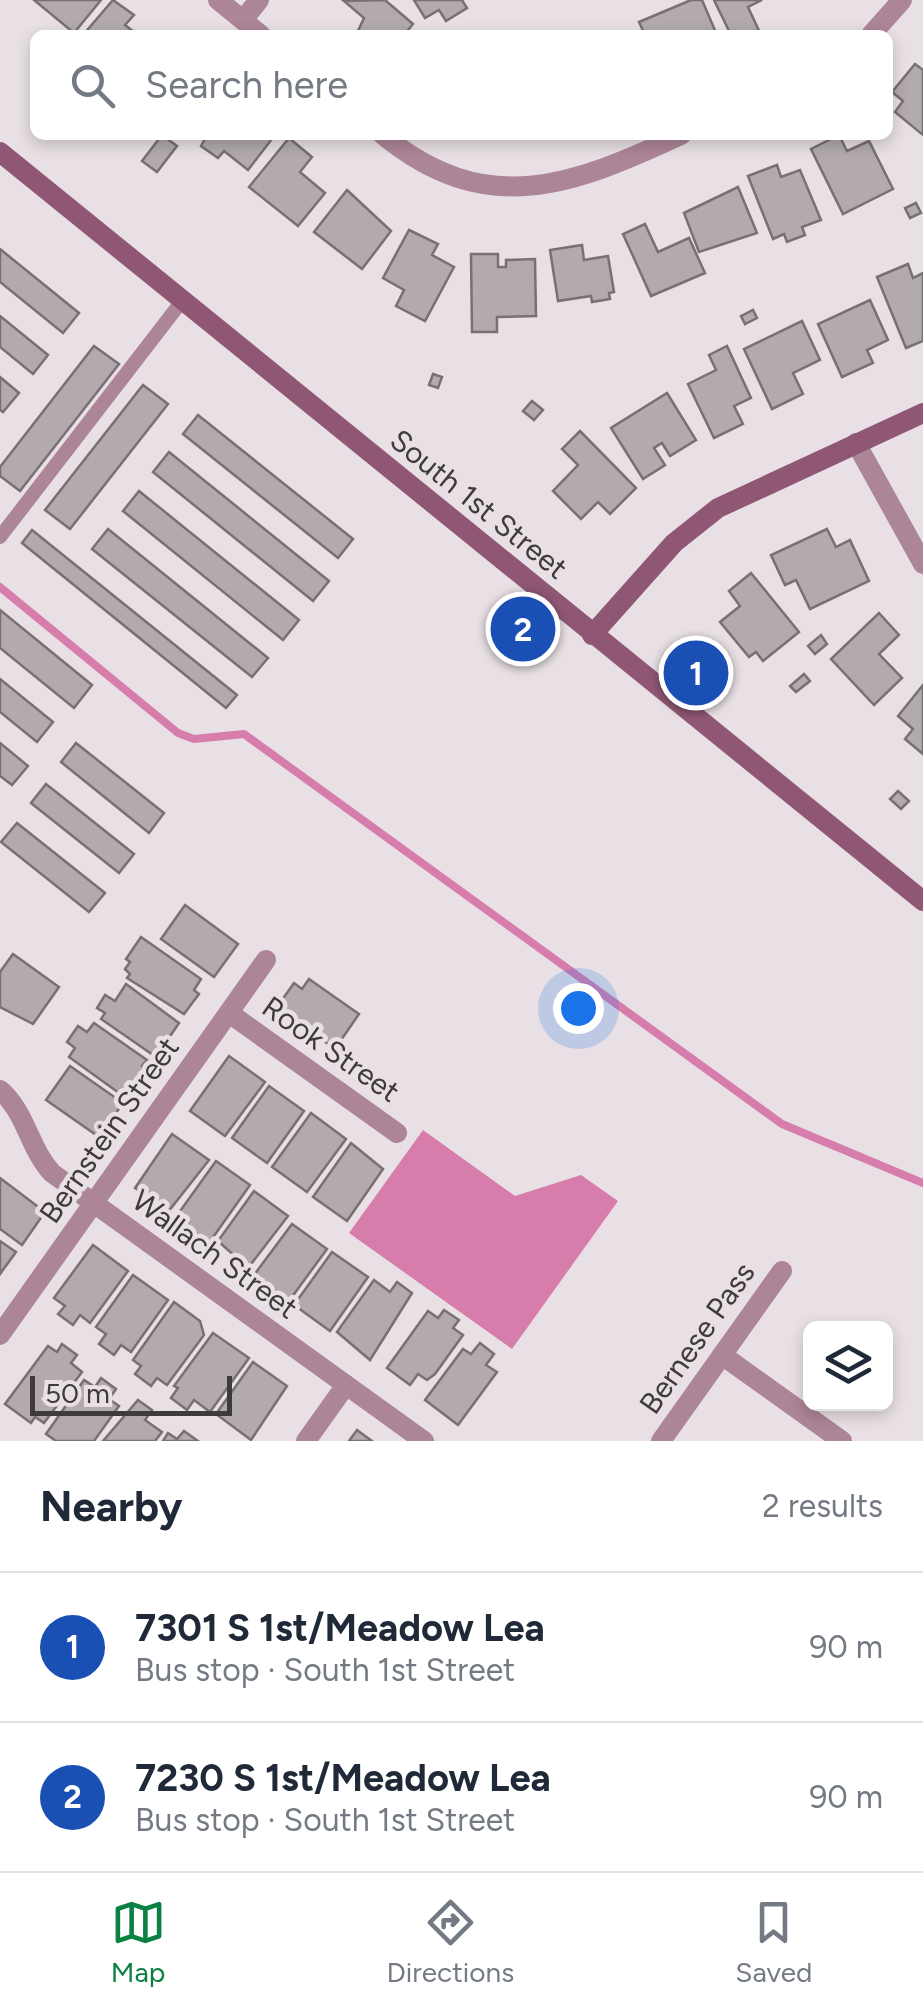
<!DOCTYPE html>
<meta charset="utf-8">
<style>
:root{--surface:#fff;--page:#f6f6f7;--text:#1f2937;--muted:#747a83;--line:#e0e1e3;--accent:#0b8043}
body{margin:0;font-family:Figtree,sans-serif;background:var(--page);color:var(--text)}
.controls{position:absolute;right:30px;bottom:30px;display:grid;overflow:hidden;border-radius:15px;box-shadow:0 5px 15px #0003}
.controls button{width:90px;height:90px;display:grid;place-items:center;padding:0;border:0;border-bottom:2px solid var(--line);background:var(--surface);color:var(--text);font:50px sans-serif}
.scale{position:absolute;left:30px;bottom:25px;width:202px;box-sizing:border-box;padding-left:10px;border:5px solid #3f3b3d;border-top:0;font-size:28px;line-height:35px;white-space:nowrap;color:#3f3b3d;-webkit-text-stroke:8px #e8e0e4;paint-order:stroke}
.you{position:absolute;left:578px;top:1008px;width:35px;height:35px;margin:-25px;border:8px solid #fff;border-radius:50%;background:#1a73e8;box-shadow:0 0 0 15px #1a73e833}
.badge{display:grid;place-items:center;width:65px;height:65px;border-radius:50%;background:var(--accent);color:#fff;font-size:32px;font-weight:700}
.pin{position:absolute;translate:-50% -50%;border:5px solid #fff;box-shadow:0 2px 10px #0006}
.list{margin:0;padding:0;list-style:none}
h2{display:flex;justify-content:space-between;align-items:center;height:130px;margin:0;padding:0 40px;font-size:42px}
h2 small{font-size:32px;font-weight:400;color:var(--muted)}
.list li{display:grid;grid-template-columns:65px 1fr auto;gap:30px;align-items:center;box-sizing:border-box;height:150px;padding:0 40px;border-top:2px solid var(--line)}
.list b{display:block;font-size:38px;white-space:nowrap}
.list p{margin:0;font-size:32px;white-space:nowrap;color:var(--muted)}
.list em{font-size:32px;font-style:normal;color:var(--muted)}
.icon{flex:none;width:55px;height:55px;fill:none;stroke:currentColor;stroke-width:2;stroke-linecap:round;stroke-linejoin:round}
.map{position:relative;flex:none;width:923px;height:1441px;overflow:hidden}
.search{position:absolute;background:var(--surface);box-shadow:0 5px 15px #0003;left:30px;right:30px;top:30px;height:110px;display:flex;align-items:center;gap:25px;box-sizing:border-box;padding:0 35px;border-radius:15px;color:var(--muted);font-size:38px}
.sheet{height:430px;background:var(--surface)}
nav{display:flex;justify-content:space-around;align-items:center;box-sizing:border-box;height:140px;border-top:2px solid var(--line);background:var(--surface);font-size:28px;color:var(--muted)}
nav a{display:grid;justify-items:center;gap:5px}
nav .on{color:var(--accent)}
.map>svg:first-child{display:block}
.water{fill:#d77dac}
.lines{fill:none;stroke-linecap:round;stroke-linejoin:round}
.stream{stroke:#d77dac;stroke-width:8}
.building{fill:#b2aaad;stroke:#787074;stroke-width:2.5}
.lane{stroke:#ad8598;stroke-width:14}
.street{stroke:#ad8598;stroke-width:20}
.secondary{stroke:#905774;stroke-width:20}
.labels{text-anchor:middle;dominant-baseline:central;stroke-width:9;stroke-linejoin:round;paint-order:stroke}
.street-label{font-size:30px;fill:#3f3b3d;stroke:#e8e0e4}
</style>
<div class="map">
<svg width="923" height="1441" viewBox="0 0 923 1441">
<rect width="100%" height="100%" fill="#e8e0e4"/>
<!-- water -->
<path class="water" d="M423 1130 515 1196 581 1175 618 1201 512 1349 349 1233Z"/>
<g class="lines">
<!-- stream -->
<path class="stream" d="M0 587 178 733 194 739 244 734 782 1124 923 1183"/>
</g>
<!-- building -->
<g class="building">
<path d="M34 0H101L74 33Z"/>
<path d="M113 0 134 15 125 25 138 35H83Z"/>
<path d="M385 0 413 24 404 35H356L364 18 344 1Z"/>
<path d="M414 0H462L467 8 446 21 439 10 425 18Z"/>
<path d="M691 0H702L717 35H645L639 22Z"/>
<path d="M714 0H762L748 7 761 35H731Z"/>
<path d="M915 64 923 70V135L895 112 903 101 892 92Z"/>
<path d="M162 135 177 146 157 172 142 161Z"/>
<path d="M207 135H275L248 170 224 151 218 158 201 146Z"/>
<path d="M839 135 847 151 869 141 893 189 843 214 811 149Z"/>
<path d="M289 138 312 157 300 172 325 193 298 226 249 187Z"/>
<path d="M777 165 781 177 800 170 821 220 802 227 805 235 787 242 784 234 773 239 748 176Z"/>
<path d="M738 187 757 233 699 252 684 213Z"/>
<path d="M347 190 391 231 362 269 314 232Z"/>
<path d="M916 203 921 213 910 218 905 208Z"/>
<path d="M645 224 658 252 689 238 705 273 651 296 623 234Z"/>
<path d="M409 230 438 244 432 255 454 267 425 321 396 306 404 290 383 278Z"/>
<path d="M582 245 584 260 608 256 614 292 609 293 610 299 592 302 591 296 558 301 550 250Z"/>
<path d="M0 249 79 313 63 333 0 282Z"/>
<path d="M471 254H498V267H506V260L535 259 536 316 497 317V332H472Z"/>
<path d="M908 264 913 278 923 273V341L906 348 877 277Z"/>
<path d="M870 300 888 340 867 350 873 363 842 377 818 324Z"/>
<path d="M753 310 757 318 745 324 741 316Z"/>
<path d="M0 316 48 355 33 374 0 347Z"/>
<path d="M802 321 820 360 793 373 803 394 772 409 744 349Z"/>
<path d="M94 346 119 364 20 491 0 476V467Z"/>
<path d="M727 346 751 398 734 406 743 424 714 438 688 384 716 370 709 355Z"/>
<path d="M433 374 442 377 438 388 429 385Z"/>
<path d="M0 377 19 393 3 412 0 410Z"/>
<path d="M143 385 168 404 70 529 45 510Z"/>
<path d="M667 393 696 440 670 456 662 443 654 448 665 465 643 479 611 428Z"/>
<path d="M532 401 543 410 534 420 523 411Z"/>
<path d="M198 415 353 539 338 558 183 434Z"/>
<path d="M580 431 636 488 610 514 598 502 581 519 553 491 578 465 562 449Z"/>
<path d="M169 452 329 581 313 601 153 472Z"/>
<path d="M139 491 299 620 283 640 123 511Z"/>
<path d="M108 529 268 658 252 677 92 549Z"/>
<path d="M827 529 836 547 850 540 869 581 810 609 796 580 785 585 771 555Z"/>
<path d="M32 530 237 695 226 708 22 543Z"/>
<path d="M751 573 799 632 763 661 756 652 749 657 720 622 740 606 729 591Z"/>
<path d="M0 610 92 685 74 708 0 648Z"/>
<path d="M879 613 899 635 879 654 902 678 874 705 831 659Z"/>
<path d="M821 635 827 644 815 654 808 646Z"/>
<path d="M804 674 810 681 796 692 790 686Z"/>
<path d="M0 679 53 722 37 742 0 712Z"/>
<path d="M923 685V754L905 739 913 729 898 716Z"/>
<path d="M0 743 28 766 12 785 0 776Z"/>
<path d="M76 743 164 813 149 833 61 762Z"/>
<path d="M46 784 134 854 119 873 31 803Z"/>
<path d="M898 791 909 801 901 809 890 799Z"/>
<path d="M17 823 105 893 89 912 1 842Z"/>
<path d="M185 905 238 944 214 977 161 939Z"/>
<path d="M141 937 201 979 194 990 199 994 184 1014 127 978 130 974 125 969 130 962 126 959Z"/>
<path d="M13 954 59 987 33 1024 0 1007V972Z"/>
<path d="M309 979 359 1014 335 1049 277 1007 294 983 302 989Z"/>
<path d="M126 984 179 1023 156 1057 101 1019 105 1013 97 1008 105 995 115 1001Z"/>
<path d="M94 1023 147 1060 142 1066 146 1070 126 1098 69 1057 75 1048 67 1042 78 1026 87 1032Z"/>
<path d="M229 1056 265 1082 225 1136 190 1111Z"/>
<path d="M70 1066 123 1103 99 1137 46 1100Z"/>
<path d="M269 1086 304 1111 267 1163 232 1138Z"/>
<path d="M311 1113 346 1139 307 1192 272 1167Z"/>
<path d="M172 1134 209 1160 168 1212 135 1188Z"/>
<path d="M351 1143 383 1169 347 1221 313 1197Z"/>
<path d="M216 1161 250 1185 209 1243 185 1226 189 1222 178 1214Z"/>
<path d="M0 1178 45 1212 22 1245 0 1229Z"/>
<path d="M254 1191 288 1216 248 1268 218 1241Z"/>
<path d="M292 1224 327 1249 289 1301 254 1275Z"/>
<path d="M0 1241 16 1252 0 1274Z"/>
<path d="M93 1245 128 1271 90 1323 80 1315 73 1325 58 1314 65 1306 54 1298Z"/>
<path d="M332 1252 368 1277 330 1331 294 1305Z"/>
<path d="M133 1275 168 1300 131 1352 121 1345 114 1355 99 1344 106 1334 96 1327Z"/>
<path d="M374 1280 390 1292 397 1282 412 1293 370 1360 337 1332Z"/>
<path d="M174 1302 200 1321 204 1335 167 1385 157 1378 151 1386 135 1374 141 1366 133 1360Z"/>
<path d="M444 1310 459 1320 453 1328 463 1335 435 1374 427 1380 418 1374 410 1385 387 1368 428 1311 438 1318Z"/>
<path d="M213 1333 249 1358 210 1412 194 1400 187 1410 171 1398 178 1388 174 1386Z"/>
<path d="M480 1343 494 1354 486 1365 497 1372 458 1425 425 1400 463 1349 471 1354Z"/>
<path d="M62 1344 77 1355 71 1363 82 1372 44 1423 35 1417 31 1423 5 1404 48 1346 57 1352Z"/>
<path d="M253 1362 287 1386 251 1440 216 1414Z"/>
<path d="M101 1378 116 1389 109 1399 119 1406 94 1441H56L46 1434 84 1380 95 1387Z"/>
<path d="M138 1400 152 1410 145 1420 162 1432 155 1441H103Z"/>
<path d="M357 1430 372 1441H349Z"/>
<path d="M184 1431 198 1441H163L168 1433 177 1439Z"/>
</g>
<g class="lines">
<!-- lane -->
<path class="lane" d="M0 537 182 301"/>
<!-- street -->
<g class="street">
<path d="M218 0 261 35"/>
<path d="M243 20 259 0"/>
<path d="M871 35 902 0"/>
<path d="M383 135C487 220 573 185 681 135"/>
<path d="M856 443 923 564"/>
<path d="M229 1013 397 1133"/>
<path d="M0 1090C26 1112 29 1148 52 1173L424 1441"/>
<path d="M0 1335 266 960"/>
<path d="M722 1355 842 1441"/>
<path d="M306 1441 346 1385"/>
<path d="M661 1441 782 1271"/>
</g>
<!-- secondary -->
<g class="secondary">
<path d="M0 152 923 901"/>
<path d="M592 635 674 543 718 508 923 413"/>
</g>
</g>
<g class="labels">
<!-- street labels -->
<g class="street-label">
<text transform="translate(479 504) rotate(39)">South 1st Street</text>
<text transform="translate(331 1049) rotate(35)">Rook Street</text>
<text transform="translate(109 1130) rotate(-55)">Bernstein Street</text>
<text transform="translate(215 1254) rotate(36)">Wallach Street</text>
<text transform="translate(697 1338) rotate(-55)">Bernese Pass</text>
</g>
</g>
</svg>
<div class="controls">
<button><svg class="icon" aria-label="layers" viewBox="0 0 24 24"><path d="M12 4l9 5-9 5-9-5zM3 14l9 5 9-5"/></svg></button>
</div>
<div class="scale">50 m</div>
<div class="you"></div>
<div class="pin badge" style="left:696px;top:673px;background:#1a4fb4">1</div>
<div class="pin badge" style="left:523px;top:629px;background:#1a4fb4">2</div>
<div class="search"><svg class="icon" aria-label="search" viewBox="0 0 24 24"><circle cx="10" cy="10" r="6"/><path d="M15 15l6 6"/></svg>Search here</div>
</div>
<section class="sheet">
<h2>Nearby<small>2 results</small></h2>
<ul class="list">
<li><span class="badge" style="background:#1a4fb4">1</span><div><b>7301 S 1st/Meadow Lea</b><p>Bus stop · South 1st Street</p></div><em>90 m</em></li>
<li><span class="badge" style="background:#1a4fb4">2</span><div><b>7230 S 1st/Meadow Lea</b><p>Bus stop · South 1st Street</p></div><em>90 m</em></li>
</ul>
</section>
<nav>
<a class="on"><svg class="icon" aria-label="map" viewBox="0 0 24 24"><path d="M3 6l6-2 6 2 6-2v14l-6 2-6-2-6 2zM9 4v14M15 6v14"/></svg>Map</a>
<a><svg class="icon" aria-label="directions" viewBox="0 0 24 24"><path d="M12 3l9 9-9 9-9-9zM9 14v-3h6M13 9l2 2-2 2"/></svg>Directions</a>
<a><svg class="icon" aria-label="saved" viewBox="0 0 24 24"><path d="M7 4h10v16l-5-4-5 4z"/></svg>Saved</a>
</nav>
